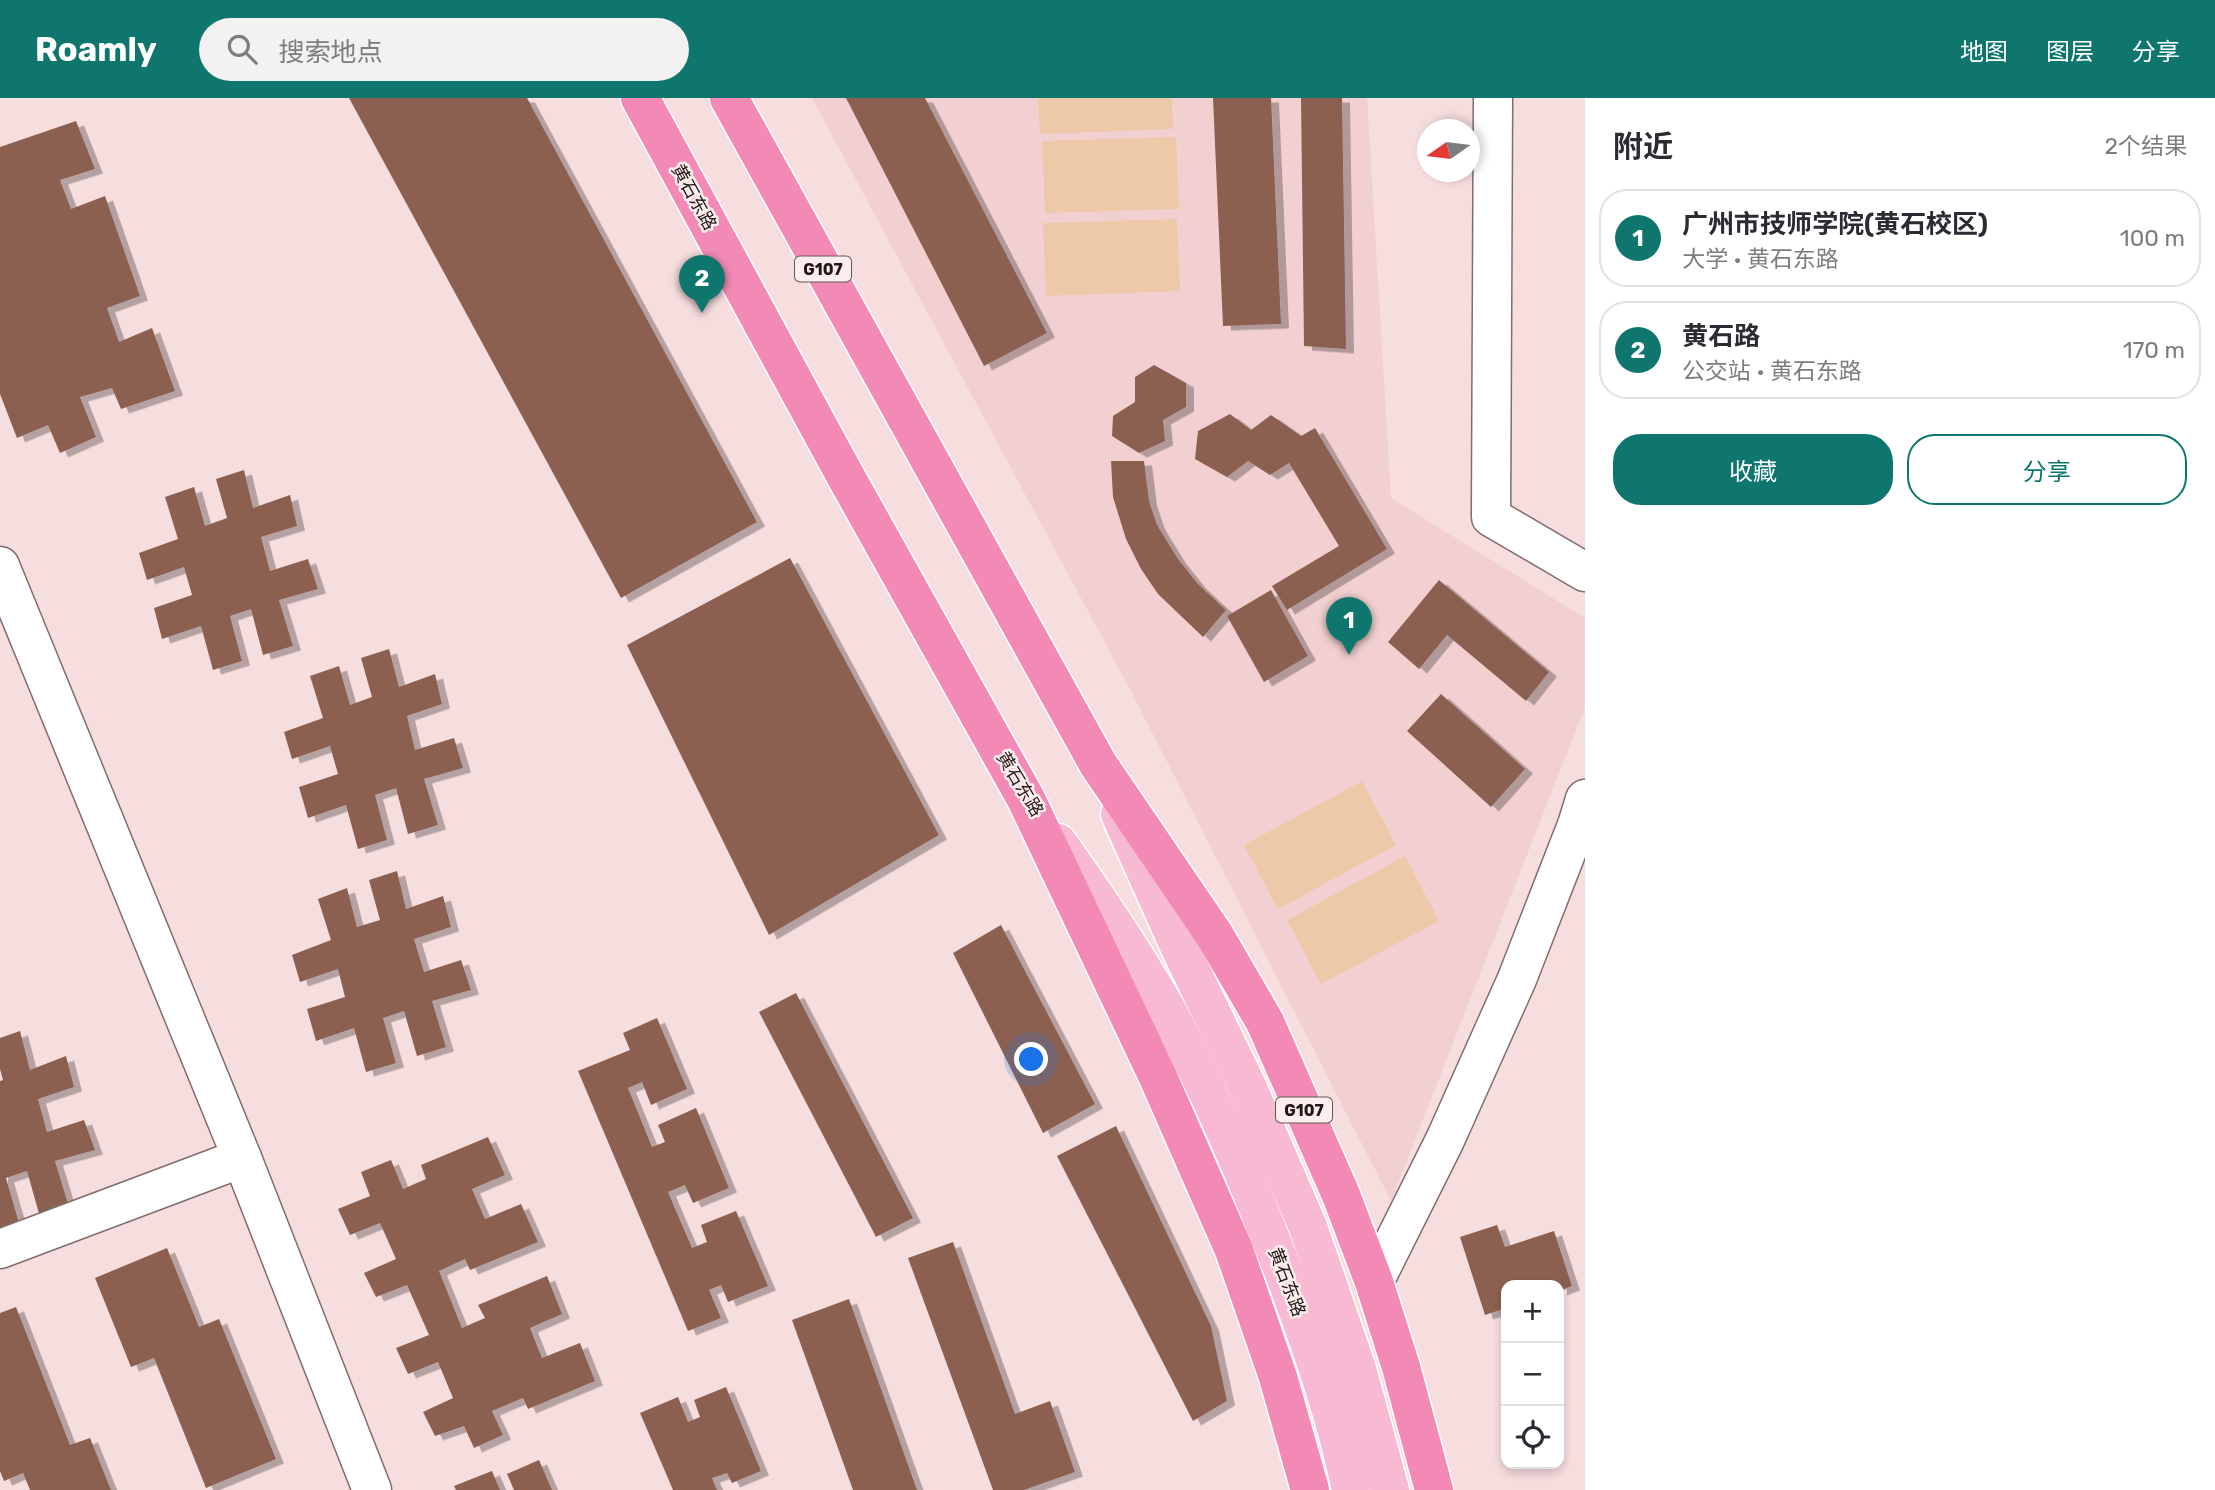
<!DOCTYPE html>
<html lang="zh">
<meta charset="utf-8">
<style>
:root{--surface:#fff;--page:#f2f2f3;--text:#2b2b33;--muted:#7c7c81;--line:#e1e1e2;--accent:#0f766e}
body{margin:0;font-family:Rubik,"Noto Sans SC",sans-serif;background:var(--page);color:var(--text)}
.controls{position:absolute;right:21px;bottom:21px;display:grid;overflow:hidden;border-radius:14px;box-shadow:0 4px 10px #0003}
.controls button{width:63px;height:63px;display:grid;place-items:center;padding:0;border:0;border-bottom:2px solid var(--line);background:var(--surface);color:var(--text);font:35px sans-serif}
.compass{position:absolute;left:1417px;top:21px;width:63px;height:63px;border-radius:50%;background:var(--surface);box-shadow:0 4px 10px #0003;rotate:256deg}
.you{position:absolute;left:1032px;top:962px;width:24px;height:24px;margin:-18px;border:5px solid #fff;border-radius:50%;background:#1a73e8;box-shadow:0 0 0 10px #1a73e833}
.badge{display:grid;place-items:center;width:46px;height:46px;border-radius:50%;background:var(--accent);color:#fff;font-size:23px;font-weight:700}
.pin{position:absolute;translate:-50% -58px;filter:drop-shadow(0 2px 4px #0008)}
.pin::after{content:'';position:absolute;top:37px;width:24px;height:21px;background:inherit;clip-path:polygon(0 0,100% 0,50% 100%)}
.list{margin:0;padding:0;list-style:none}
h2{display:flex;justify-content:space-between;align-items:center;height:91px;margin:0;padding:0 28px;font-size:30px}
h2 small{font-size:23px;font-weight:400;color:var(--muted)}
.list li{display:grid;grid-template-columns:46px 1fr auto;gap:21px;align-items:center;box-sizing:border-box;height:98px;margin:0 14px 14px;padding:0 14px;border:2px solid var(--line);border-radius:28px}
.list b{display:block;font-size:26px;white-space:nowrap}
.list p{margin:0;font-size:23px;white-space:nowrap;color:var(--muted)}
.list em{font-size:23px;font-style:normal;color:var(--muted)}
.actions{display:flex;gap:14px;padding:21px 28px}
.actions a{flex:1;padding:16px 0;border:2px solid var(--accent);border-radius:28px;text-align:center;font-size:24px;color:var(--accent)}
.actions .main{background:var(--accent);color:#fff}
.icon{flex:none;width:38px;height:38px;fill:none;stroke:currentColor;stroke-width:2;stroke-linecap:round;stroke-linejoin:round}
.map{position:relative;flex:none;width:1585px;height:1392px;overflow:hidden}
header{display:flex;align-items:center;gap:42px;box-sizing:border-box;height:98px;padding:0 35px;background:var(--accent);color:#fff}
header strong{font-size:33px}
nav{display:flex;gap:38px;margin-inline-start:auto;font-size:24px}
.search{width:490px;height:63px;background:var(--page);display:flex;align-items:center;gap:18px;box-sizing:border-box;padding:0 24px;border-radius:38px;color:var(--muted);font-size:26px}
main{display:flex}
aside{flex:1;background:var(--surface)}
.map>svg:first-child{display:block}
.built{fill:#f2d0d1}
.green{fill:#edc8a9}
.building{fill:#8c6051;filter:url(#shadow)}
.lines{fill:none;stroke-linecap:round;stroke-linejoin:round}
.minor-casing{stroke:#826c6c;stroke-width:41}
.major-casing{stroke:#fff;stroke-width:41}
.highway-casing{stroke:#fff;stroke-width:41}
.minor{stroke:#fff;stroke-width:38}
.major{stroke:#f8b9d3;stroke-width:38}
.highway{stroke:#f38ab6;stroke-width:38}
.labels{text-anchor:middle;dominant-baseline:central;stroke-width:5;stroke-linejoin:round;paint-order:stroke}
.shield{fill:#fdeded;stroke:#625757;stroke-width:2}
.shield-label{font-size:16px;font-weight:bold;fill:#201717}
.street-label{font-size:18px;fill:#201717;stroke:#fdeded}
</style>
<header>
<strong>Roamly</strong>
<div class="search"><svg class="icon" aria-label="search" viewBox="0 0 24 24"><circle cx="10" cy="10" r="6"/><path d="M15 15l6 6"/></svg>搜索地点</div>
<nav><a>地图</a><a>图层</a><a>分享</a></nav>
</header>
<main>
<div class="map">
<svg width="1585" height="1392" viewBox="0 0 1585 1392">
<defs>
<filter id="shadow"><feDropShadow dx="8" dy="4.5" stdDeviation="0" flood-color="#0004"/></filter>
</defs>
<rect width="100%" height="100%" fill="#f6ddde"/>
<!-- built -->
<path class="built" d="M812 0H1367L1391 400 1585 520V609L1391 1103 1132 595Z"/>
<!-- green -->
<g class="green">
<path d="M1038 0H1172L1173 31 1040 36Z"/>
<path d="M1176 39 1179 111 1045 115 1042 43Z"/>
<path d="M1177 121 1180 193 1046 198 1043 125Z"/>
<path d="M1362 683 1396 747 1278 811 1244 747Z"/>
<path d="M1405 758 1439 823 1321 886 1287 822Z"/>
</g>
<!-- building -->
<g class="building">
<path d="M349 0H527L757 424 621 500Z"/>
<path d="M846 0H925L1047 235 984 268Z"/>
<path d="M1213 0H1271L1281 226 1223 228Z"/>
<path d="M1301 0H1342L1346 251 1304 248Z"/>
<path d="M76 23 95 71 60 82 71 111 105 98 140 198 107 210 119 244 152 230 175 293 121 311 112 290 80 299 96 339 60 355 48 327 17 340 0 296V49Z"/>
<path d="M1154 267 1186 285V309L1163 322 1165 343 1139 355 1112 338 1113 318 1135 304V279Z"/>
<path d="M1230 316 1251 332 1271 317 1301 338 1315 330 1387 451 1287 512 1272 488 1339 448 1289 365 1270 377 1248 363 1227 379 1195 361 1198 333Z"/>
<path d="M1111 363H1144L1149 403 1157 427 1178 461 1198 486 1226 512 1203 539 1158 496 1141 471 1126 441 1113 399Z"/>
<path d="M244 372 253 410 290 397 297 428 261 439 270 473 308 461 318 491 279 502 293 548 263 557 251 511 230 518 242 563 213 572 201 528 162 541 154 510 192 497 184 469 147 482 139 455 178 441 165 399 194 389 205 428 227 420 216 381Z"/>
<path d="M790 460 939 737 769 837 627 547Z"/>
<path d="M1439 482 1549 574 1526 603 1447 537 1419 571 1388 544Z"/>
<path d="M1271 492 1308 558 1264 584 1227 518Z"/>
<path d="M389 551 399 589 435 576 442 606 407 618 415 652 454 640 463 670 424 681 438 727 408 736 396 690 375 697 387 742 358 751 346 707 308 720 299 689 338 676 330 648 292 661 284 634 323 620 310 578 339 568 350 607 372 599 361 560Z"/>
<path d="M1441 596 1525 671 1491 709 1407 633Z"/>
<path d="M397 773 406 811 443 798 451 829 414 841 424 874 461 862 471 892 432 903 446 949 417 958 404 913 383 920 396 965 366 974 354 930 316 943 307 911 345 899 338 871 300 884 292 857 331 842 318 801 347 790 357 829 380 822 369 782Z"/>
<path d="M1001 827 1095 1006 1043 1035 953 855Z"/>
<path d="M796 895 913 1120 876 1139 759 914Z"/>
<path d="M657 920 687 991 651 1007 642 984 628 990 652 1049 665 1044 658 1027 696 1010 729 1090 693 1105 685 1087 668 1094 692 1150 707 1144 701 1127 736 1113 768 1188 728 1204 721 1187 709 1192 721 1220 688 1233 578 973 630 952 623 935Z"/>
<path d="M20 933 30 972 66 958 74 989 38 1001 47 1034 84 1022 95 1052 55 1063 69 1109 40 1119 27 1073 6 1080 19 1125 0 1131V983L3 982 0 971V940Z"/>
<path d="M1116 1028 1211 1228 1227 1303 1193 1323 1057 1058Z"/>
<path d="M488 1039 505 1077 472 1091 485 1121 521 1106 538 1144 470 1172 465 1161 439 1173 462 1230 485 1220 478 1207 547 1178 562 1216 530 1230 542 1260 580 1245 595 1283 528 1311 523 1300 492 1313 503 1337 474 1350 464 1328 435 1338 423 1314 453 1300 438 1264 408 1276 396 1250 429 1237 407 1187 376 1199 364 1175 396 1161 380 1125 350 1137 338 1111 370 1098 361 1074 391 1062 403 1091 426 1081 421 1067Z"/>
<path d="M1497 1127 1505 1149 1554 1133 1572 1188 1559 1193V1187H1506V1210L1485 1217 1460 1139Z"/>
<path d="M953 1144 1015 1316 1050 1303 1075 1374 1024 1392H993L908 1160Z"/>
<path d="M167 1150 199 1229 219 1221 276 1361 206 1390 154 1260 131 1269 95 1180Z"/>
<path d="M849 1201 917 1392H853L792 1222Z"/>
<path d="M16 1209 70 1347 90 1340 111 1392H30L23 1375 4 1383 0 1373V1215Z"/>
<path d="M726 1289 761 1373 732 1385 727 1375 712 1380 717 1392H673L640 1315 678 1299 688 1324 700 1319 694 1302Z"/>
<path d="M539 1362 552 1392H514L507 1376Z"/>
<path d="M492 1373 500 1392H456L454 1388Z"/>
</g>
<g class="lines">
<!-- minor casing -->
<g class="minor-casing">
<g id="minor">
<path d="M1493 0 1491 419 1585 474"/>
<path d="M0 468 242 1060 372 1392"/>
<path d="M0 1151 242 1060"/>
<path d="M1374 1184 1445 1042 1517 881 1577 727 1585 701"/>
</g>
</g>
<!-- major casing -->
<g class="major-casing">
<g id="major">
<path d="M1120 716 1180 850 1247 988 1308 1129 1357 1271 1390 1392"/>
<path d="M1058 745C1097 800 1137 858 1170 918 1214 1001 1250 1087 1284 1175 1310 1245 1336 1318 1351 1392"/>
</g>
</g>
<!-- highway casing -->
<g class="highway-casing">
<g id="highway">
<path d="M640 0 846 379 1026 701 1158 979 1234 1152 1278 1279 1310 1392"/>
<path d="M729 0 1098 666 1215 838 1265 924 1341 1097 1374 1184 1401 1269 1434 1392"/>
</g>
</g>
<!-- minor -->
<use href="#minor" class="minor"/>
<!-- major -->
<use href="#major" class="major"/>
<!-- highway -->
<use href="#highway" class="highway"/>
</g>
<g class="labels">
<!-- shield labels -->
<g class="shield">
<rect x="795" y="158.5" width="56" height="25" rx="5"/>
<rect x="1276" y="999.5" width="56" height="25" rx="5"/>
</g>
<g class="shield-label">
<text x="823" y="171">G107</text>
<text x="1304" y="1012">G107</text>
</g>
<!-- street labels -->
<g class="street-label">
<text transform="translate(694 99) rotate(61)">黄石东路</text>
<text transform="translate(1020 686) rotate(59)">黄石东路</text>
<text transform="translate(1287 1184) rotate(69)">黄石东路</text>
</g>
</g>
</svg>
<div class="controls">
<button>+</button>
<button>−</button>
<button><svg class="icon" aria-label="locate" viewBox="0 0 24 24"><circle cx="12" cy="12" r="6"/><path d="M12 2v4M12 18v4M2 12h4M18 12h4"/></svg></button>
</div>
<svg class="compass" viewBox="-18 -18 36 36"><path d="M0-13l5 13h-10z" fill="#e53935"/><path d="M0 13l5-13h-10z" fill="#7c7c81"/></svg>
<div class="you"></div>
<div class="pin badge" style="left:1349px;top:557px">1</div>
<div class="pin badge" style="left:702px;top:215px">2</div>
</div>
<aside>
<h2>附近<small>2个结果</small></h2>
<ul class="list">
<li><span class="badge">1</span><div><b>广州市技师学院(黄石校区)</b><p>大学 · 黄石东路</p></div><em>100 m</em></li>
<li><span class="badge">2</span><div><b>黄石路</b><p>公交站 · 黄石东路</p></div><em>170 m</em></li>
</ul>
<div class="actions"><a class="main">收藏</a><a>分享</a></div>
</aside>
</main>
